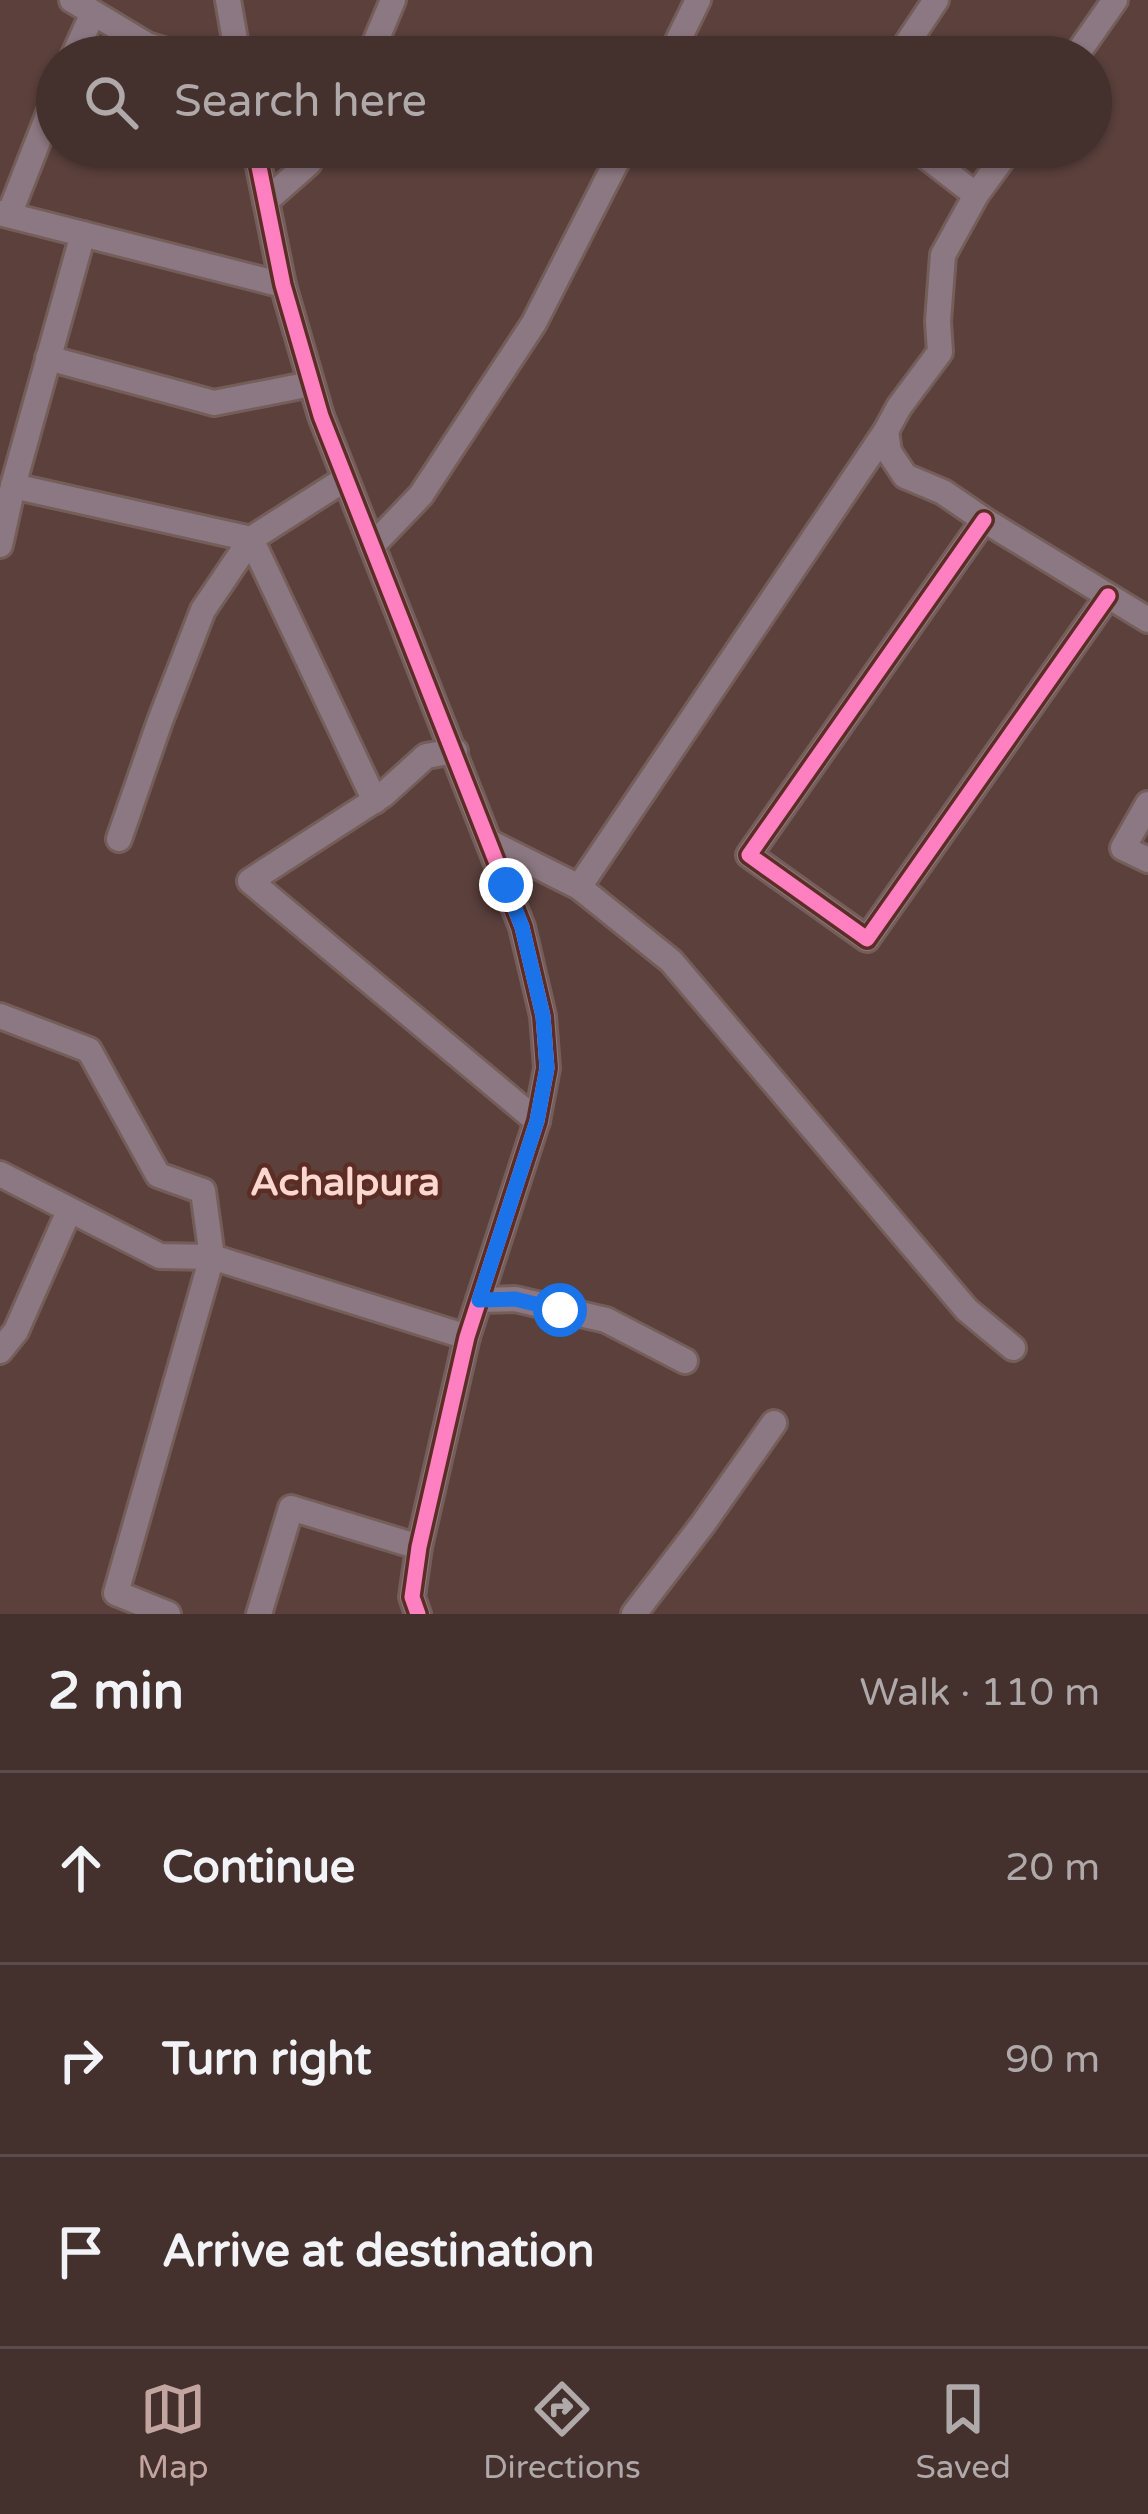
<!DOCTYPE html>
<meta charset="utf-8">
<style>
:root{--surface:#44302d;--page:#4e3c39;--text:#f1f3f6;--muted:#afa9aa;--line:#5c4b49;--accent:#c3a5a0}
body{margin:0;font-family:"Varela Round",sans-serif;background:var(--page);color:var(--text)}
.stop{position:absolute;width:36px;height:36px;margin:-27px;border:9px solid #1a73e8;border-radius:50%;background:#fff}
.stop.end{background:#1a73e8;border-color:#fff;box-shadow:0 3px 12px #0008}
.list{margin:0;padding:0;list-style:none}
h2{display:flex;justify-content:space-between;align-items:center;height:156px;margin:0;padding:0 48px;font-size:51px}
h2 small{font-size:39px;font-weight:400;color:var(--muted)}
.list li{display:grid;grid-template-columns:78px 1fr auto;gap:36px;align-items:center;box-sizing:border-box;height:192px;padding:0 48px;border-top:3px solid var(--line)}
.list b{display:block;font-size:45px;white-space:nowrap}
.list em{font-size:39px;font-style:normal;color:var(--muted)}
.icon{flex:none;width:66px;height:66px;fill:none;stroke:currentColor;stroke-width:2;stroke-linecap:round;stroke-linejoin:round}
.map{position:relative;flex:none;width:1148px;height:1614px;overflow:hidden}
.search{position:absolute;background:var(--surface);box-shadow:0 3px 9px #0004;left:36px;right:36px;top:36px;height:132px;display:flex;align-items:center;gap:30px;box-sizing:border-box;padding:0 42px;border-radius:66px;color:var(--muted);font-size:45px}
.sheet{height:732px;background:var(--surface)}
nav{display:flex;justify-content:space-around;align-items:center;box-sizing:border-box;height:168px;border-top:3px solid var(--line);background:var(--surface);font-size:33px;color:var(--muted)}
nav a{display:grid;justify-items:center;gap:6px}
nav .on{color:var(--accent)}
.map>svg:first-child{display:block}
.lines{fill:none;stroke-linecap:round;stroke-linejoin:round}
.minor-casing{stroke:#755e5a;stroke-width:30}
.minor{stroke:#8c7882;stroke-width:24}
.cycleway-casing{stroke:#5c2d25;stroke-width:22}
.cycleway{stroke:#ff80c0;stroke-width:15}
.route{stroke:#1a73e8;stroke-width:15}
.labels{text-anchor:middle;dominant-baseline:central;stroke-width:9;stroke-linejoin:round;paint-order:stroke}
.neighbourhood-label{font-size:39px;font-weight:bold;fill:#fcd7d0;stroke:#5c2d25}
</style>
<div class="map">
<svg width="1148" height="1614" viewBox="0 0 1148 1614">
<rect width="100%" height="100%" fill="#5b403c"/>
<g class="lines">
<!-- minor casing -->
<g class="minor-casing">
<g id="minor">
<path d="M72 0 147 45 186 57"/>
<path d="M228 0 238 57"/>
<path d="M73 57 93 13"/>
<path d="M365 57 375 43 393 0"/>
<path d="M670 57 698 0"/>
<path d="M898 57 936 0"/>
<path d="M1075 57 1115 0"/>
<path d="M255 147 283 285 321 416 522 927 543 1016 547 1068 537 1121 467 1337 419 1547 412 1597 418 1614"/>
<path d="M914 147 976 195"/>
<path d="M266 201 309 163 315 147"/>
<path d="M0 213 283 285"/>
<path d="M9 215 57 93"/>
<path d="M48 358 214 403 311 384"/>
<path d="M886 431 889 452 905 476 943 492 984 520 1148 620"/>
<path d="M13 486 251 539 375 801"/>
<path d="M984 520 749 855 867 939 1108 596"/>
<path d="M0 545 13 486 83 234"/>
<path d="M372 546 421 495 534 323 624 147"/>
<path d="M455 751 426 756 383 795 250 881 537 1121"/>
<path d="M1148 804 1123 848 1148 860"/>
<path d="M119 839 160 721 203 610 251 539 345 479"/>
<path d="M489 842 579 887 671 961 967 1310 1013 1348"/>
<path d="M579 887 886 431 899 407 940 352 938 321 943 255 976 195 1011 147"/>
<path d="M0 1016 89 1050 158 1175 203 1191 212 1257 116 1593 168 1614"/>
<path d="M0 1174 160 1256 212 1257 467 1337"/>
<path d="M479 1300 515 1299 606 1320 685 1361"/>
<path d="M0 1351 16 1331 69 1211"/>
<path d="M259 1614 291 1508 419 1547"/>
<path d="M634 1614 703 1524 774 1423"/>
</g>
</g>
<!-- minor -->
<use href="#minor" class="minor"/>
<!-- cycleway casing -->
<g class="cycleway-casing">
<g id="cycleway">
<path d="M255 147 283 285 321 416 522 927 543 1016 547 1068 537 1121 467 1337 419 1547 412 1597 418 1614"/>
<path d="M984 520 749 855 867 939 1108 596"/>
</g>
</g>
<!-- cycleway -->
<use href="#cycleway" class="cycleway"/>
</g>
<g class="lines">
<!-- route -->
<path class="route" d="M506 885 522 927 543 1016 547 1068 537 1121 479 1300 515 1299 560 1310"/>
</g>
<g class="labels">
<!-- neighbourhood labels -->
<g class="neighbourhood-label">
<text x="345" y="1182">Achalpura</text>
</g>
</g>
</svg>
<div class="stop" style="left:560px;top:1310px"></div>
<div class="stop end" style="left:506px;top:885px"></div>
<div class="search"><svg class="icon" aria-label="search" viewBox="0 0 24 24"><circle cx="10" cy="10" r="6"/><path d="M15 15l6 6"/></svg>Search here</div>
</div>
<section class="sheet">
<h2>2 min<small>Walk · 110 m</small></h2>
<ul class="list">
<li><svg class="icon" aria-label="ahead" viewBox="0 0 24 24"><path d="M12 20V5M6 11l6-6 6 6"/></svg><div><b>Continue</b></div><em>20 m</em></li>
<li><svg class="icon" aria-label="right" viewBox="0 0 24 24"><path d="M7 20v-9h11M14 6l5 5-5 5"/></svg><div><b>Turn right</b></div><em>90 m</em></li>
<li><svg class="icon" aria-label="arrive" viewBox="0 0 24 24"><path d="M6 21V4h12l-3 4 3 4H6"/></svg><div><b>Arrive at destination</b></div></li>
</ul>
</section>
<nav>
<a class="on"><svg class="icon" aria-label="map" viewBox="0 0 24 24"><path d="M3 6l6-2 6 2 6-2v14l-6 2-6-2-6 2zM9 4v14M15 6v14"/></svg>Map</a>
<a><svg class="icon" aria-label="directions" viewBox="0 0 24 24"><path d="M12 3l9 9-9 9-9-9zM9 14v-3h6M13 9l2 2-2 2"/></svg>Directions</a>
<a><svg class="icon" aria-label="saved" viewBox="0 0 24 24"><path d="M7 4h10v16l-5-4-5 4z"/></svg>Saved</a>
</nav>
